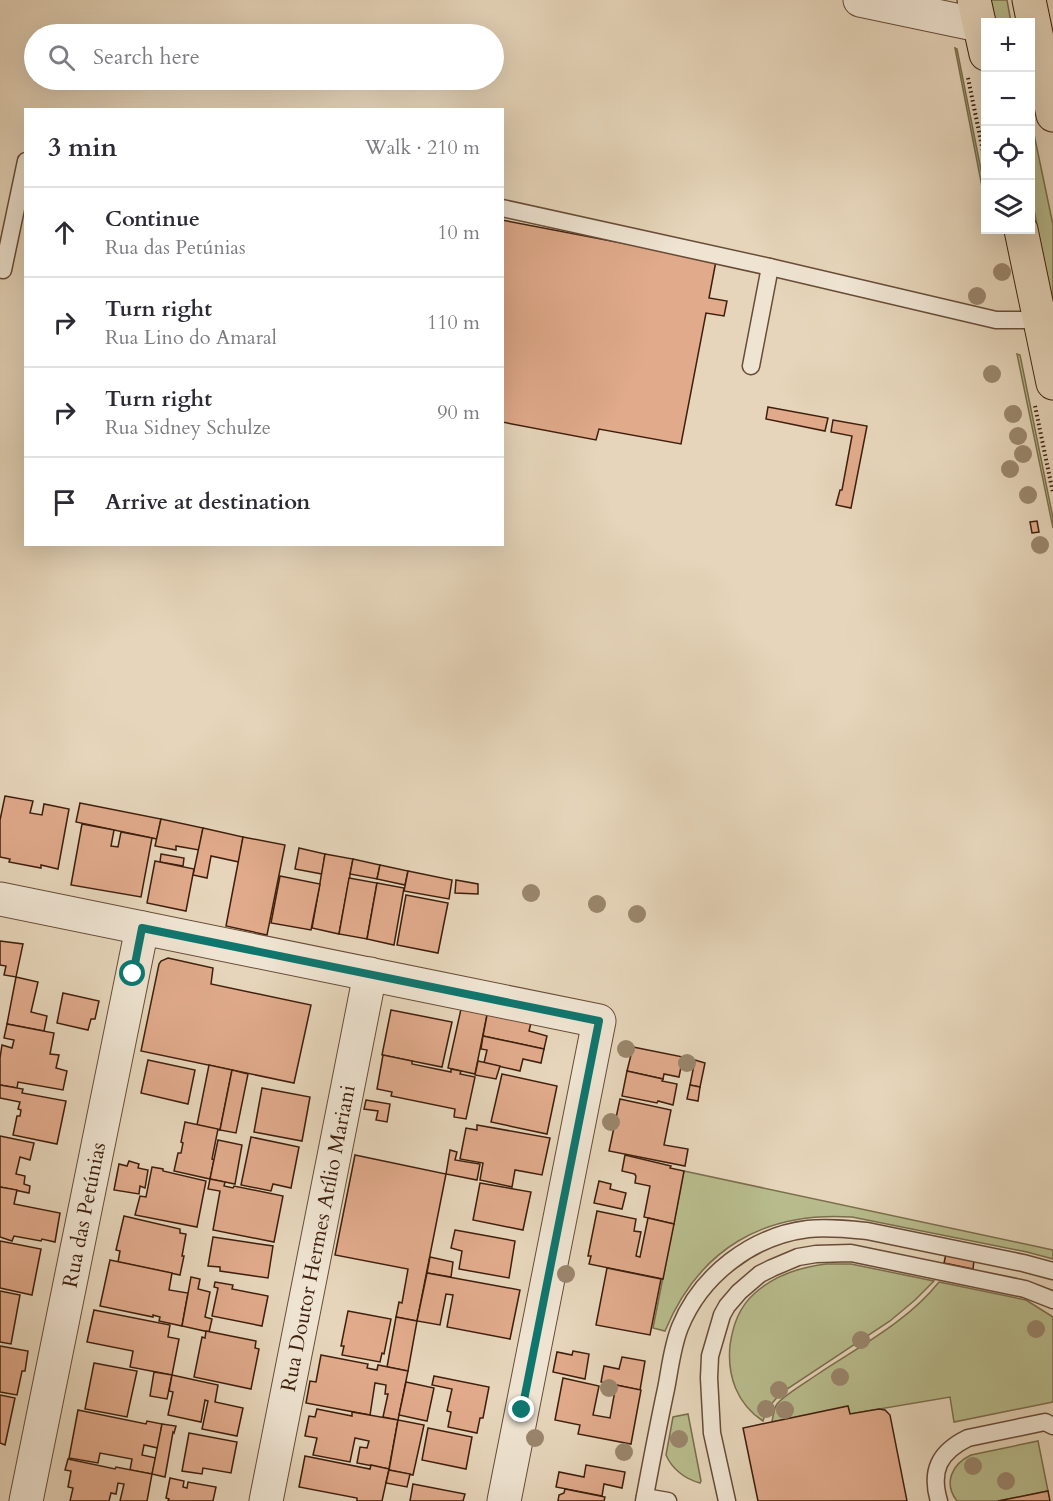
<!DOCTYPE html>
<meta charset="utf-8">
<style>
:root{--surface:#fff;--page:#f7f7f7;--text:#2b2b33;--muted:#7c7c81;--line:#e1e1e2}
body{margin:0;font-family:Cardo,serif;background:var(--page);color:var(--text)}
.controls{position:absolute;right:18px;top:18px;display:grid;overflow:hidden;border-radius:0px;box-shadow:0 6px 24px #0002}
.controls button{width:54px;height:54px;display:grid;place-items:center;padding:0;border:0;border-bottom:2px solid var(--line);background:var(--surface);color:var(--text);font:30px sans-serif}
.stop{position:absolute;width:18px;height:18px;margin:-14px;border:4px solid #0f766e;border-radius:50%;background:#fff}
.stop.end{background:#0f766e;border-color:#fff;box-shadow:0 2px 6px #0008}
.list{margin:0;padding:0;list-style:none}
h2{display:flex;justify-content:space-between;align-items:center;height:78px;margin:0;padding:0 24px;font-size:26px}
h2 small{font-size:20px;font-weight:400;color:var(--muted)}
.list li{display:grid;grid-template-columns:39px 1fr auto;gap:18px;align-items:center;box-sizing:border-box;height:90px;padding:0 24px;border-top:2px solid var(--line)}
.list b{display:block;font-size:22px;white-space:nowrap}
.list p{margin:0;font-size:20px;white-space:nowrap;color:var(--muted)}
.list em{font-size:20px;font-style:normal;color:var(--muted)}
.icon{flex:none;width:33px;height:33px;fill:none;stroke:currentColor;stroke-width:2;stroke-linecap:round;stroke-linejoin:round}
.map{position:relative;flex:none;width:1053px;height:1501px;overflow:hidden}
.search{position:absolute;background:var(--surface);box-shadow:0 6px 24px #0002;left:24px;top:24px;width:480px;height:66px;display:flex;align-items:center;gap:15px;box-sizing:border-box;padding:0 21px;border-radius:33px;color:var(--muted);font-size:22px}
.panel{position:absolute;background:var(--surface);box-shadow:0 6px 24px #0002;left:24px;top:108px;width:480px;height:438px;border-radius:0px}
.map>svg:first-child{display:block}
.green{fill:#b8bc8d;stroke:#7b6e4d;stroke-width:1.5}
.building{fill:#e0aa8b;stroke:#3e1f0d;stroke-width:1.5}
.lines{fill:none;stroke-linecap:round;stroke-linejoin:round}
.service-casing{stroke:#684c38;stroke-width:19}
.minor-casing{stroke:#684c38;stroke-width:35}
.primary-casing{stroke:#3e1f0d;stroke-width:35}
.path{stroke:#3e1f0d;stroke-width:4;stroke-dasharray:1.5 3;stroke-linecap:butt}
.service{stroke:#efe4d2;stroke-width:16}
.minor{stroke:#efe4d2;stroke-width:33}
.primary{stroke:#e6d5ba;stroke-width:33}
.tree{fill:#9a866c}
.route{stroke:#0f766e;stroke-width:8}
.labels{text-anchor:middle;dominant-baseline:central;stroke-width:4.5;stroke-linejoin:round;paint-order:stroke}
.street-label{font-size:21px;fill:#3e1f0d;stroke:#efe4d2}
</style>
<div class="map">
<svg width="1053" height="1501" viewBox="0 0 1053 1501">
<rect width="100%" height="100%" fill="#e6d5ba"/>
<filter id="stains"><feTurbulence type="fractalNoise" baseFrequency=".00333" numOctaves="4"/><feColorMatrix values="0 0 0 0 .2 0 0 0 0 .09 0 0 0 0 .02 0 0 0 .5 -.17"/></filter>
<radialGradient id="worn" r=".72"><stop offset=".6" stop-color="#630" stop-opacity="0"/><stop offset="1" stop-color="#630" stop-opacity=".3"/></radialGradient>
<!-- green -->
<g class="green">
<path d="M991 0H1007L1011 22H995Z"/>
<path d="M955 48 957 49 985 190V202Z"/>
<path d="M1030 115 1053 225V305L1031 195Z"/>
<path d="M1017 354 1020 355 1053 518V528Z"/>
<path d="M684 1171 1053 1250V1259L1027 1252 852 1217C764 1211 699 1249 665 1331L653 1328Z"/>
<path d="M826 1264H851L934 1281 915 1300 890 1321 781 1393 766 1410 763 1421C737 1404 727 1376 730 1345 733 1325 739 1307 755 1293 775 1275 801 1267 826 1264Z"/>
<path d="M939 1282 1026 1300 1053 1317V1402L954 1422 950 1397 850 1414 848 1407 772 1422C773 1416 774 1408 777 1404 784 1395 808 1381 818 1374 860 1346 907 1322 939 1282Z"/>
<path d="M688 1414 701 1481 700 1483C685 1479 672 1469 666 1455L673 1417Z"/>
<path d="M1038 1441 1048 1491 998 1501H957C943 1483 952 1464 971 1455Z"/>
</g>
<!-- building -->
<g class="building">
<path d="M502 220 716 261 709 298 727 301 724 316 706 313 681 444 599 429 596 440 502 422Z"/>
<path d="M768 407 828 418 825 431 766 419Z"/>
<path d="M833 420 867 426 851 508 836 505 840 490H842L852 436 831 432Z"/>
<path d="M1037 521 1039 532 1032 533 1030 522Z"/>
<path d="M5 796 33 801 30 813 42 815 44 804 69 809 58 869 41 865V868L9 862 10 859 0 857V820Z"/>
<path d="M80 803 161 819 157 839 76 822Z"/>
<path d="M161 819 203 828 199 850 176 846V850L155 846Z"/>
<path d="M82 824 114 830 111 846 118 847 121 832 152 838 141 897 71 885Z"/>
<path d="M203 828 243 837 239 862 211 856 207 878 193 875Z"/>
<path d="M243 837 285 845 267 935 226 926Z"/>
<path d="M299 848 325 854 322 874 295 869Z"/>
<path d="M161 854 184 858 183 866 160 862Z"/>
<path d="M325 854 353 859 339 934 312 928Z"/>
<path d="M353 859 380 865 377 879 350 874Z"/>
<path d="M155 861 194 869 186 911 147 903Z"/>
<path d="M380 865 408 871 405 885 377 879Z"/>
<path d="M408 871 452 880 449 899 404 891Z"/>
<path d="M280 876 320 884 311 930 271 923Z"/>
<path d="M349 878 377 883 367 939 339 934Z"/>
<path d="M456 880 478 884V894L455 893Z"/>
<path d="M377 883 404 888 394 945 367 939Z"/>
<path d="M406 895 448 903 438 953 397 945Z"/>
<path d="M0 941 23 944 16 977 4 975 6 966 0 965Z"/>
<path d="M168 958 213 968 211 984 311 1005 294 1083 141 1051 159 964 161 961Z"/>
<path d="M16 977 38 982 31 1012 47 1016 44 1031 7 1024Z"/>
<path d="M63 993 99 1001 95 1019H91L88 1030 57 1023Z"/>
<path d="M461 1009 488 1010 475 1074 448 1068Z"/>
<path d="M391 1010 452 1022 442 1067 382 1055Z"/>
<path d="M488 1010 532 1019 529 1031 547 1036 544 1049 483 1036Z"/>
<path d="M7 1024 54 1033 50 1054 59 1055 56 1068 67 1071 63 1090 18 1082 17 1088 0 1085V1058L2 1045 12 1048 14 1040 4 1038Z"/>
<path d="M483 1036 544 1049 541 1063 523 1059 520 1071 484 1063 487 1050 481 1049Z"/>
<path d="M633 1047 683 1057 679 1077 664 1074 663 1079 627 1071Z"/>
<path d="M383 1055 412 1061V1064L451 1072V1069L461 1071 460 1074 475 1077 466 1119 454 1117 455 1109 391 1096 392 1092 377 1089Z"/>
<path d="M148 1060 195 1070 188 1104 141 1093Z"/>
<path d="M695 1060 705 1063 700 1087 690 1085Z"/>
<path d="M478 1061 500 1066 496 1079 475 1075Z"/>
<path d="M209 1065 232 1070 220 1130 197 1125Z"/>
<path d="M232 1070 248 1074 236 1133 220 1130Z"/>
<path d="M627 1071 663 1079 662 1081 677 1084 673 1105 658 1101 657 1103 622 1096Z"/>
<path d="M502 1074 557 1086 547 1134 491 1122Z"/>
<path d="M0 1085 23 1089 22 1093 66 1101 57 1144 13 1135 17 1116H20L21 1110 18 1109 20 1102 0 1098Z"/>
<path d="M690 1085 700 1087 698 1101 687 1099Z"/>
<path d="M262 1088 310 1097 302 1141 254 1132Z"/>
<path d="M620 1099 671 1110 664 1145 688 1149 685 1166 609 1151Z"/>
<path d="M366 1100 390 1104 387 1122 376 1120 378 1111 364 1109Z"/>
<path d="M185 1122 218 1129 212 1159 214 1160 210 1179 174 1171 178 1153H181L183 1143 181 1142Z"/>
<path d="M477 1125 550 1138 542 1175 515 1170 512 1187 480 1180 483 1163 460 1159 466 1128 477 1130Z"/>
<path d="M0 1136 34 1143 30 1160 20 1157 16 1174 25 1176 24 1184 30 1186 29 1193 0 1187Z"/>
<path d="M251 1137 299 1147 291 1188 273 1184 271 1191 241 1185Z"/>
<path d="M218 1140 242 1145 235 1184 210 1179Z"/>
<path d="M450 1150 457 1152 455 1160 480 1164 477 1180 446 1174Z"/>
<path d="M355 1155 446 1174 417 1321 396 1317 399 1302 402 1303 408 1269 335 1255Z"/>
<path d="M625 1155 671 1166 670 1168 684 1171 674 1224 644 1217 650 1186 635 1183 636 1176 635 1175V1174L622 1171Z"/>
<path d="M129 1161 139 1164 138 1168 148 1170 145 1188 140 1186 139 1194 114 1190 119 1164 127 1166Z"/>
<path d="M152 1167 163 1169V1171L206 1181 197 1227 135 1215 140 1196 146 1197Z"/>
<path d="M210 1179 225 1182 224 1186 233 1188 234 1186 283 1196 274 1242 213 1230 220 1191 208 1189Z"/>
<path d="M599 1181 611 1184 610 1189 626 1193 622 1209 594 1203Z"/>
<path d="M480 1183 531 1192 523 1230 473 1220Z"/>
<path d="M0 1187 17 1190 14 1204 60 1213 55 1242 42 1239 41 1241 14 1236 12 1241 0 1237Z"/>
<path d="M597 1211 636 1219 634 1231 641 1232 636 1256 640 1257 648 1218 674 1224 663 1279 589 1264 591 1256H588Z"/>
<path d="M124 1216 180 1229V1233L186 1234 182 1256H184L180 1275 118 1262 120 1251 116 1250Z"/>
<path d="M455 1230 515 1241 509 1278 459 1269 462 1251 451 1248Z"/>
<path d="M213 1237 273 1246 268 1278 220 1271V1267L208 1266Z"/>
<path d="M0 1241 41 1249 32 1295 0 1288Z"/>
<path d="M946 1254 974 1260 973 1269 944 1263Z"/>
<path d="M430 1257 453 1262 451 1277 427 1273Z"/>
<path d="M110 1260 172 1273 169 1290 188 1293 182 1326 159 1321 160 1317 153 1315V1317L100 1306Z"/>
<path d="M607 1268 661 1279 650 1335 596 1325Z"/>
<path d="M427 1273 520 1290 510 1339 447 1327 453 1295 446 1294 440 1325 417 1321Z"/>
<path d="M191 1277 200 1279 198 1289 210 1292 205 1317 212 1319 209 1332 182 1326Z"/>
<path d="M215 1282 233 1285 232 1289 268 1296 262 1326 212 1316 218 1288 214 1287Z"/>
<path d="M0 1291 20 1295 11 1344 0 1342Z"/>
<path d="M94 1310 170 1325 168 1337 179 1339 172 1375 130 1367 133 1351 87 1342Z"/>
<path d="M348 1311 391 1319 384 1354 382 1353 380 1362 342 1355 344 1346H341Z"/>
<path d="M396 1317 417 1321 408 1371 387 1367Z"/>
<path d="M206 1331 256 1341 255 1348 259 1349 251 1389 194 1377 202 1337 205 1338Z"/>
<path d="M0 1346 28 1351 25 1371H22L17 1395 0 1392Z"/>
<path d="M573 1351 589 1354 585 1379 553 1372 557 1352 572 1355Z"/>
<path d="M321 1355 368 1364 367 1368 377 1370 378 1365 408 1371 398 1420 383 1417 388 1394H385L386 1385 375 1383 370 1415 306 1403 310 1381 316 1382Z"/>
<path d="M622 1357 645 1361 640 1390 601 1382 604 1366 619 1369Z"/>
<path d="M94 1363 137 1371 127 1417 85 1409Z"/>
<path d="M154 1372 172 1375 167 1399 150 1396Z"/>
<path d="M172 1375 218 1385 215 1402 243 1408 237 1436 202 1429 208 1401 205 1400 201 1422 168 1415 173 1392 169 1391Z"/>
<path d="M434 1376 489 1387 483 1418H480L477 1433 448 1427 451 1412 447 1411 452 1389 432 1385Z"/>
<path d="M563 1378 599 1386 593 1415 610 1418 616 1385 641 1390 631 1444 578 1434 580 1425 555 1420Z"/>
<path d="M406 1382 434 1388 427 1421 399 1415Z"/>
<path d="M0 1395 15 1398 5 1445 0 1443Z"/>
<path d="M848 1406 850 1414 879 1409 885 1410 890 1415 907 1501H758L743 1428Z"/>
<path d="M317 1409 352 1416V1412L398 1420 389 1469 357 1463 360 1447 367 1448 369 1441 355 1438 350 1462 313 1455 317 1438 305 1436 309 1416 315 1417Z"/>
<path d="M78 1410 146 1424 147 1421 162 1424 158 1448 144 1445 142 1455 156 1458 152 1474 130 1470 132 1459 100 1453 98 1463 69 1458Z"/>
<path d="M398 1420 424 1425 413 1475 389 1470Z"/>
<path d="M162 1424 176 1426 174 1433 173 1432 165 1477 152 1474Z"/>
<path d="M428 1428 472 1437 466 1469 422 1460Z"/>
<path d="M189 1433 237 1442 231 1473 203 1468 202 1474 182 1471Z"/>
<path d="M305 1456 370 1469 371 1465 389 1469 382 1501H357V1498L299 1487Z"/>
<path d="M68 1459 115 1469 116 1467 152 1474 147 1501H120L124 1484 118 1483 116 1494 111 1493 109 1501H70L73 1488 68 1487 71 1471 65 1470Z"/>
<path d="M586 1465 625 1472 622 1488 604 1484 602 1496 556 1487 559 1472 584 1477Z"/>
<path d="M389 1470 410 1474 407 1487 386 1483Z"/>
<path d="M170 1478 184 1481 183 1487 187 1488 188 1482 216 1487 213 1501H168L169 1499 166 1498Z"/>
<path d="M413 1484 465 1494 463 1501H410Z"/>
<path d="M565 1489 605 1497 604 1501H558L559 1495 564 1493Z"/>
<path d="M1048 1491 1050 1501H998Z"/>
</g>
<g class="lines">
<!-- service casing -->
<g class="service-casing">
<g id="service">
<path d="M502 208 770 267 996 320H1040"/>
<path d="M3 270 26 161"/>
<path d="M751 366 770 267"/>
<path d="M645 1497 668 1501"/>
<path d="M644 1501C651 1464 658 1426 666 1389 670 1369 672 1347 680 1327 701 1275 752 1236 808 1229 828 1227 847 1229 867 1231L1023 1263 1053 1271"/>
<path d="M727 1501 712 1433 709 1378 710 1356 722 1315 727 1306 739 1292 760 1274 772 1268 798 1257 816 1254 851 1253 1025 1289 1053 1300"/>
<path d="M939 1501C930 1471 939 1452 968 1438L1045 1422 1053 1426"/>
</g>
</g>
<!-- minor casing -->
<g class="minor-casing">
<g id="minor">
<path d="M860 0 979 25"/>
<path d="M0 899 599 1021 504 1501"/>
<path id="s1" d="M26 1501 142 928"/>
<path id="s2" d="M266 1501 370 974"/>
</g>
</g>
<!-- primary casing -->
<g class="primary-casing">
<g id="primary">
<path d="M974 0 986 54"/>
<path d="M1029 0 1053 115"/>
<path d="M1021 230 1053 383"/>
</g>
</g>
<!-- path -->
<g class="path">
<path d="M968 78 986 166"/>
<path d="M1035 406 1053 493"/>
</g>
<!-- service -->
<use href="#service" class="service"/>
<!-- minor -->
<use href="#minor" class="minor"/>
<!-- primary -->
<use href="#primary" class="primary"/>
</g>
<!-- trees -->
<g class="tree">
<circle cx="1002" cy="272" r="9"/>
<circle cx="977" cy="296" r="9"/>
<circle cx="992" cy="374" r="9"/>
<circle cx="1013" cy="414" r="9"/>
<circle cx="1018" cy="436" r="9"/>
<circle cx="1023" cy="454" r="9"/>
<circle cx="1010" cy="469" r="9"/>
<circle cx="1028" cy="495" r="9"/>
<circle cx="1040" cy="545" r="9"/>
<circle cx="531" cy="893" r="9"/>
<circle cx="597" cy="904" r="9"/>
<circle cx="637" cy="914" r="9"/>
<circle cx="626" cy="1049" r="9"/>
<circle cx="687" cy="1063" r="9"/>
<circle cx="611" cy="1122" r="9"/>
<circle cx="566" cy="1274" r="9"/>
<circle cx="1036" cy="1329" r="9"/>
<circle cx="861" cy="1340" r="9"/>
<circle cx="840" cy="1377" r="9"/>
<circle cx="609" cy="1388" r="9"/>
<circle cx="779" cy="1390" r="9"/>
<circle cx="766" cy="1409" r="9"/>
<circle cx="785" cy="1410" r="9"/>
<circle cx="535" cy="1438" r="9"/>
<circle cx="679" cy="1439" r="9"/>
<circle cx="624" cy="1452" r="9"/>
<circle cx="973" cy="1466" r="9"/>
<circle cx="1006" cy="1481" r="9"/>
</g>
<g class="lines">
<!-- route -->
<path class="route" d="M133 974 142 928 599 1021 522 1410"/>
</g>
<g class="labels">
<!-- street labels -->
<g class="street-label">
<text stroke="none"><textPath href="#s1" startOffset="292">Rua das Petúnias</textPath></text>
<text stroke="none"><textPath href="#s2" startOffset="268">Rua Doutor Hermes Atílio Mariani</textPath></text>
</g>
</g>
<rect width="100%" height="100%" filter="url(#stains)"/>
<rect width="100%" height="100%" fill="url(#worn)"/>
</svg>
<div class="controls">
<button>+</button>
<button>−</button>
<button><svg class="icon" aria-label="locate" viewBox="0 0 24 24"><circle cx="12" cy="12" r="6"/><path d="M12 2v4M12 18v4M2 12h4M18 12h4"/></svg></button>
<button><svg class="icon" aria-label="layers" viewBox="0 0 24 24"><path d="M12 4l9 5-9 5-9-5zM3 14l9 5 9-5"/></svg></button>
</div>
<div class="stop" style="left:133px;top:974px"></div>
<div class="stop end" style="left:522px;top:1410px"></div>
<div class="search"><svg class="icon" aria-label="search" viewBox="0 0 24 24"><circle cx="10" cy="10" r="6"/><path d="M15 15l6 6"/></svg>Search here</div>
<section class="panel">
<h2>3 min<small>Walk · 210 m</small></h2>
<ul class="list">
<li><svg class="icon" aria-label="ahead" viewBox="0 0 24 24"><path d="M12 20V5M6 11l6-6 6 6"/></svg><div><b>Continue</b><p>Rua das Petúnias</p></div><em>10 m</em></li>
<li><svg class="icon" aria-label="right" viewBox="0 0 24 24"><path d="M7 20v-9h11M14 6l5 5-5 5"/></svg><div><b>Turn right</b><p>Rua Lino do Amaral</p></div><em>110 m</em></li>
<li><svg class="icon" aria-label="right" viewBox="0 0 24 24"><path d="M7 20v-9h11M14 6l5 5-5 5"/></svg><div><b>Turn right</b><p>Rua Sidney Schulze</p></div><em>90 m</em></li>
<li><svg class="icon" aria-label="arrive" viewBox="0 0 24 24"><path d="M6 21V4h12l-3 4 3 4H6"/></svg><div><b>Arrive at destination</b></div></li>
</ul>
</section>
</div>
